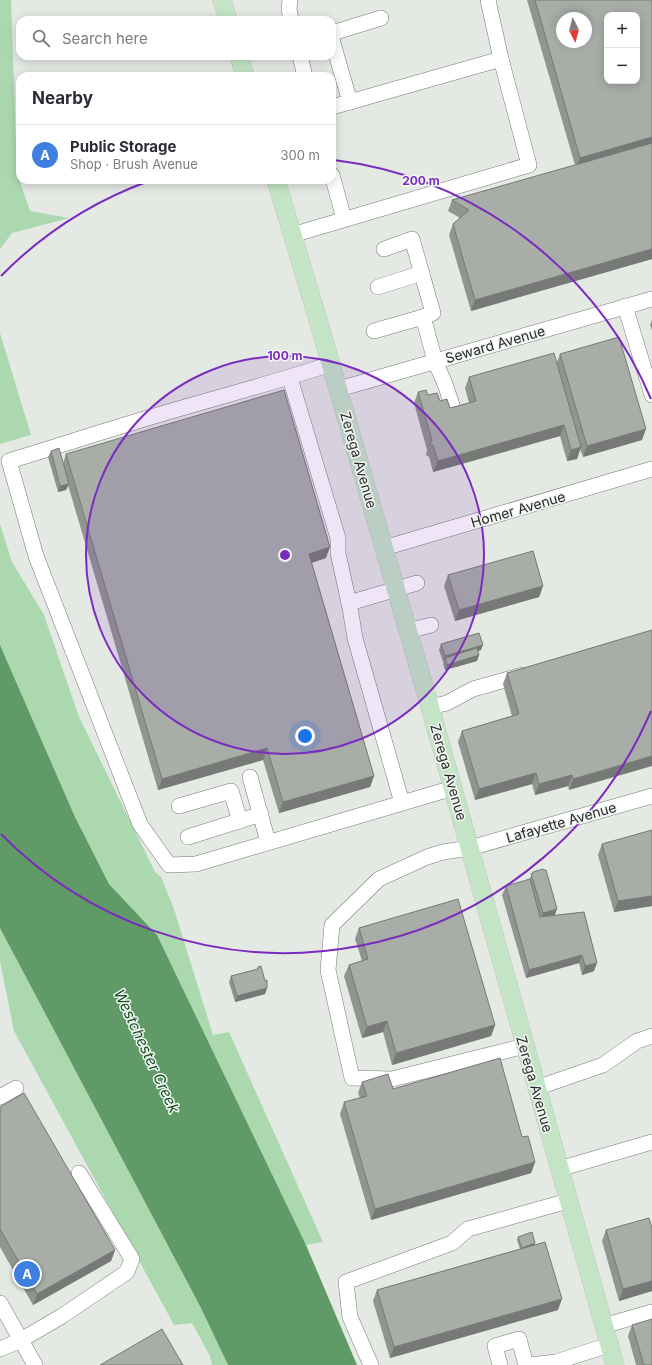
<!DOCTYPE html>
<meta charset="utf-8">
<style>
:root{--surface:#fff;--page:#f7f7f7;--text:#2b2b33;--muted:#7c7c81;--line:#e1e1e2;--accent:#2e8d3f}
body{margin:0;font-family:Inter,sans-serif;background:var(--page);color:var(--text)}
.controls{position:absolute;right:12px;top:12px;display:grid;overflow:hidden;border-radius:8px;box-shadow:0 2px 10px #0003}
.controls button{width:36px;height:36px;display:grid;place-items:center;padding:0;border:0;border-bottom:1px solid var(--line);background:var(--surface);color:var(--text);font:20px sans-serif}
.compass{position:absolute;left:556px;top:12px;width:36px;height:36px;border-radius:50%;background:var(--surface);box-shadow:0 2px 10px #0003;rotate:174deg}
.you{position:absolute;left:305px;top:736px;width:14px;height:14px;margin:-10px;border:3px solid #fff;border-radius:50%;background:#1a73e8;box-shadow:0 0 0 6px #1a73e833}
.badge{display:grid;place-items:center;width:26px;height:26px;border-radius:50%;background:var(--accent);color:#fff;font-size:13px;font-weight:700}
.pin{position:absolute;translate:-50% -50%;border:2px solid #fff;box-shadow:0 1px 4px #0006}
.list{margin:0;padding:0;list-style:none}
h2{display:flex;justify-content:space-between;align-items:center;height:52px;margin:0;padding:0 16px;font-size:17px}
h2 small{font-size:13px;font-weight:400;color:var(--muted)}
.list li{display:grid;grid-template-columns:26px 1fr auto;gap:12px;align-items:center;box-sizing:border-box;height:60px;padding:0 16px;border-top:1px solid var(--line)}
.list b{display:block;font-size:15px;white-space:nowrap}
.list p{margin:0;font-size:13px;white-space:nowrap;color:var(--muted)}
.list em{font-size:13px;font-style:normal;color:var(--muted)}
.icon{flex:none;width:22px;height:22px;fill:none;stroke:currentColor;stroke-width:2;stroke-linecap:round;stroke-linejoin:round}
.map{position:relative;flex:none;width:652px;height:1365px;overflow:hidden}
.search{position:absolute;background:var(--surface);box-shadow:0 2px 10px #0003;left:16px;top:16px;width:320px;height:44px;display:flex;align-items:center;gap:10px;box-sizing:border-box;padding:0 14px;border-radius:12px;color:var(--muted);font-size:15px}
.panel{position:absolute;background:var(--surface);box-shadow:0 2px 10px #0003;left:16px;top:72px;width:320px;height:112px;border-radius:12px}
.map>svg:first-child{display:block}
.green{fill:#acd8af}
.water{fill:#609a66}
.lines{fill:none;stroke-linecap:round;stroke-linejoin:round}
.minor-casing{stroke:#767a76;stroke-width:16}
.major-casing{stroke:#c3c4c3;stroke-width:19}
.minor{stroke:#fff;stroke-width:15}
.major{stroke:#c3e5c5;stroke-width:18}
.wall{fill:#909590}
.shaded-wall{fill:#767976}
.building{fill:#a8ada8;stroke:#767976;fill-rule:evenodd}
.ring{fill:none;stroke:#7b2cbf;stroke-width:2}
.labels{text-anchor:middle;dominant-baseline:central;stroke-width:3;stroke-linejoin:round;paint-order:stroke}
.street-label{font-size:14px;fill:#292b29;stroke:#f1f6f2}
.water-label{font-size:15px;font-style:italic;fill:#12511f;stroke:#f1f6f2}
.centre{fill:#7b2cbf;stroke:#f1f6f2;stroke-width:2}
.ring-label{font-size:12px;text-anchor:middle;font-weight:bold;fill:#7b2cbf;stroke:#f1f6f2;stroke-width:3;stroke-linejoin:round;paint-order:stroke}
</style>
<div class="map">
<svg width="652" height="1365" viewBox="0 0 652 1365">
<rect width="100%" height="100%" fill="#e4e9e4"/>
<!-- green -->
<g class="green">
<path d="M0 0H11L17 173 30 211 69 218 12 233 0 249Z"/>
<path d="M0 333 31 435 0 444Z"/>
<path d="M0 524 12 562 44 615 79 717 155 872 161 877 174 909 213 1035 229 1032 323 1242 306 1245 157 935 109 884 75 817 0 645Z"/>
<path d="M0 928 201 1308 228 1365H212L210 1356 192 1323 174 1325 14 1031 0 961Z"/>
</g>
<!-- water -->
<path class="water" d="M0 645 75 817 109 884 157 935 306 1245 357 1365H228L201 1308 0 928Z"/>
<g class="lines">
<!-- minor casing -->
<g class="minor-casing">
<g id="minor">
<path d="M290 0 289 9 291 20"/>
<path d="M332 33 381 18"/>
<path d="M332 40 350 102"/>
<path d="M300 56 305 76"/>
<path d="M332 107 501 59"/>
<path d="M332 175 344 219"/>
<path d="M292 235 529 165 501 59 488 0"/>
<path d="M384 249 412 239 433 313 423 317"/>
<path d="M378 287 422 273"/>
<path d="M625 306 652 395"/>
<path d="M374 331 423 317 435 361 445 384 455 414"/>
<path d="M331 364C264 386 195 403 128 424 88 436 49 449 9 461L36 556 140 824 169 865 196 864 453 788"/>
<path d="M290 378 338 538V553L350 608 355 638 402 803"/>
<path d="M339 389 652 299"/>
<path d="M384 548 652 469"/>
<path d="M349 603 417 583"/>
<path d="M408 631 431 625"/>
<path d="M430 707 447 703 473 689 523 675"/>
<path d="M250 777 268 842"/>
<path d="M179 806 231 791 240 821"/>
<path d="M188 837 261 814"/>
<path d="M525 1046 392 1079 352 1078 328 970 332 925 379 879 427 857 443 852 470 848 652 796"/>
<path d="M536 1088 603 1065 637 1041 652 1036"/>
<path d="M0 1097 16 1088"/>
<path d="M559 1169 652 1142"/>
<path d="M0 1303 35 1365"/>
<path d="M603 1326 652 1312"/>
<path d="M0 1349 21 1340 62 1316 127 1272 132 1259 79 1173"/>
<path d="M371 1365 350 1317 346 1282 452 1243 468 1229 568 1201"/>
<path d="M500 1365 495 1346 519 1339 526 1365"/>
<path d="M530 1365 556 1362 609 1345"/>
</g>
</g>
<!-- major casing -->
<g class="major-casing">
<g id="major">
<path d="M222 0 228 20"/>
<path d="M239 56 245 76"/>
<path d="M276 180 318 320 430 707 615 1365"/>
</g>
</g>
<!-- minor -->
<use href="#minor" class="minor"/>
<!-- major -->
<use href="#major" class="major"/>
</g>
<!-- wall -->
<g class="wall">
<path d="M527 0H652V259L471 311 449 235 453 224 460 218 448 211 452 200 575 165Z"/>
<path d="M652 320V330L650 325Z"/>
<path d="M560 354 642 440 583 457 580 449 577 459 567 461 560 436 433 472 429 457 426 455 427 450 414 403 418 392 428 395 440 401 450 408 469 403 465 388 469 377 557 362Z"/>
<path d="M51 451 63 464 66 454 326 558 311 563 374 776 370 787 279 813 263 760 158 790 68 485 66 490 58 492 48 457Z"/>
<path d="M448 575 543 586 539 597 455 621 444 586Z"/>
<path d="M652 630 569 790 568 786 535 795 532 784 475 800 458 742 462 731 512 716 503 684 507 673Z"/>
<path d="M441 644 481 650 478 651 479 655 477 661 445 670 443 664 444 661 443 662 439 650Z"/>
<path d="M652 830V906L614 912 598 855 602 844Z"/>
<path d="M533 872 555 915 551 916 584 912 594 971 582 975 579 963 526 978 502 895 506 886 529 880Z"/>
<path d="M359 928 495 1025 491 1036 392 1065 383 1032 362 1038 344 976 349 965 362 961 355 939Z"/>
<path d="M258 967 267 988 265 994 235 1002 229 982 231 976 257 969Z"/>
<path d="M362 1082 393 1089 522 1137 535 1162 531 1173 371 1220 340 1114 344 1102 360 1098 358 1093Z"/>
<path d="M0 1107 115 1250 111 1261 33 1305 0 1247Z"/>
<path d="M652 1228V1291L619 1301 602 1241 606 1230Z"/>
<path d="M518 1237 535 1245 558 1310 390 1358 373 1301 377 1290 520 1249 517 1240Z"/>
<path d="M632 1325 652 1365H636L628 1336Z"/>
</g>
<!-- shaded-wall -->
<g class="shaded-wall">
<path d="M652 137V147L576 169 580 158Z"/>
<path d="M652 249V259L471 311 475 300Z"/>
<path d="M564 425 560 436 433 472 438 461Z"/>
<path d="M646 429 642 440 583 457 587 446Z"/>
<path d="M581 447 577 459 567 461 571 450Z"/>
<path d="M69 484 66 490 58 492 60 486Z"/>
<path d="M330 547 326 558 305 565 309 554Z"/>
<path d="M543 586 539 597 455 621 459 610Z"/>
<path d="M483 645 481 650 446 661 445 658 444 661 443 662 445 656Z"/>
<path d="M479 655 477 661 445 670 447 665Z"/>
<path d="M267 748 263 760 158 790 162 779Z"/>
<path d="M652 756V766L569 790 573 779Z"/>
<path d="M536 773 532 784 475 800 479 789Z"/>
<path d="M572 775 568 786 535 795 539 784Z"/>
<path d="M374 776 370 787 279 813 283 802Z"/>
<path d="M652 896V906L614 912 618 901Z"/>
<path d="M557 909 555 915 541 919 543 913Z"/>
<path d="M582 955 579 963 526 978 529 970Z"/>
<path d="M597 963 594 971 582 975 585 966Z"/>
<path d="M267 988 265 994 235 1002 237 996Z"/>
<path d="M387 1021 383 1032 362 1038 367 1027Z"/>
<path d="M495 1025 491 1036 392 1065 396 1053Z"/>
<path d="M535 1162 531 1173 371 1220 375 1209Z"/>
<path d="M535 1243 534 1246 521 1250 522 1248Z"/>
<path d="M115 1250 111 1261 33 1305 37 1294Z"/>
<path d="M652 1281V1291L619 1301 623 1289Z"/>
<path d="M562 1299 558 1310 390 1358 394 1347Z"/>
</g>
<!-- building -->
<g class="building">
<path d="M535 0H652V137L580 158ZM607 15H637V81H607ZM562 18H586V42H562Z"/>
<path d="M652 143V249L475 300 453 224 469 210 452 200Z"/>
<path d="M619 337 646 429 587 446 560 354Z"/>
<path d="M554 353 581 447 571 450 564 425 438 461 433 445 430 444 432 440 418 392 426 390 428 395 437 393 440 401 447 399 450 408 476 401 469 377Z"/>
<path d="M284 390 330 547 309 554 374 776 283 802 267 748 162 779 66 454Z"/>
<path d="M59 448 69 484 60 486 51 451Z"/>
<path d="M533 551 543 586 459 610 448 575Z"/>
<path d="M652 630V756L573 779 572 775 539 784 536 773 479 789 462 731 519 714 507 673Z"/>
<path d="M479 633 483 645 445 656 441 644Z"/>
<path d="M477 648 479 655 447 665 445 658Z"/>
<path d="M652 830V896L618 901 602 844Z"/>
<path d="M543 869 544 870H546L557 909 543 913 531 874 533 873V872Z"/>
<path d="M530 879 540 917 584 912 597 963 585 966 582 955 529 970 506 886Z"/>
<path d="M458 899 495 1025 396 1053 387 1021 367 1027 349 965 368 959 359 928Z"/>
<path d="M261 966 265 981 267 980V988L237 996 231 976 258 969V967Z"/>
<path d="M500 1058 522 1137 528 1136 535 1162 375 1209 344 1102 367 1096 362 1082 388 1074 393 1089Z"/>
<path d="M24 1093 115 1250 37 1294 0 1229V1107Z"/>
<path d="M649 1218 652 1228V1281L623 1289 606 1230Z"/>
<path d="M532 1232 535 1243 522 1248 518 1237Z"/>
<path d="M545 1242 562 1299 394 1347 377 1290Z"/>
<path d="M652 1319V1365H644L632 1325Z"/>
<path d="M162 1329 183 1365H100Z"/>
</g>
<!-- distance rings -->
<circle cx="285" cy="555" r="199" fill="#7b2cbf" fill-opacity=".12"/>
<g class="ring">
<circle cx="285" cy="555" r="199"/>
<path d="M651 711A398 398 0 0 1 1 834M1 276A398 398 0 0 1 149 181M334 160A398 398 0 0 1 651 399"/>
</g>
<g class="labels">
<!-- street labels -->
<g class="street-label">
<text transform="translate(495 344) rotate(-16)">Seward Avenue</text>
<text transform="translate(359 460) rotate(74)">Zerega Avenue</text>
<text transform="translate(518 509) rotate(-16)">Homer Avenue</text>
<text transform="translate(449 772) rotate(74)">Zerega Avenue</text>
<text transform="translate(561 822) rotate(-16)">Lafayette Avenue</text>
<text transform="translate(535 1084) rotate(74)">Zerega Avenue</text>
</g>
<!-- water labels -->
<g class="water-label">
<text transform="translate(147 1051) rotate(65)">Westchester Creek</text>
</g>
</g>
<circle cx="285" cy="555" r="6" class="centre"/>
<g class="ring-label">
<text x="421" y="185">200 m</text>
<text x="285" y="360">100 m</text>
</g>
</svg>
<div class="controls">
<button>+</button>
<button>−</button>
</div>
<svg class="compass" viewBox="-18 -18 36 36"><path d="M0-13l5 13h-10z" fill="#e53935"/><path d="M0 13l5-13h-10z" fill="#7c7c81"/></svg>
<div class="you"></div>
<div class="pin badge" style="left:27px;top:1274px;background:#3f7fe0">A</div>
<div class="search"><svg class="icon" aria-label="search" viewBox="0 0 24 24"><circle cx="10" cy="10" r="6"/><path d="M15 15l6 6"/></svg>Search here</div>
<section class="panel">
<h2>Nearby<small></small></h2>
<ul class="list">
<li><span class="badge" style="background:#3f7fe0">A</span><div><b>Public Storage</b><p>Shop · Brush Avenue</p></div><em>300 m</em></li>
</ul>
</section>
</div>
